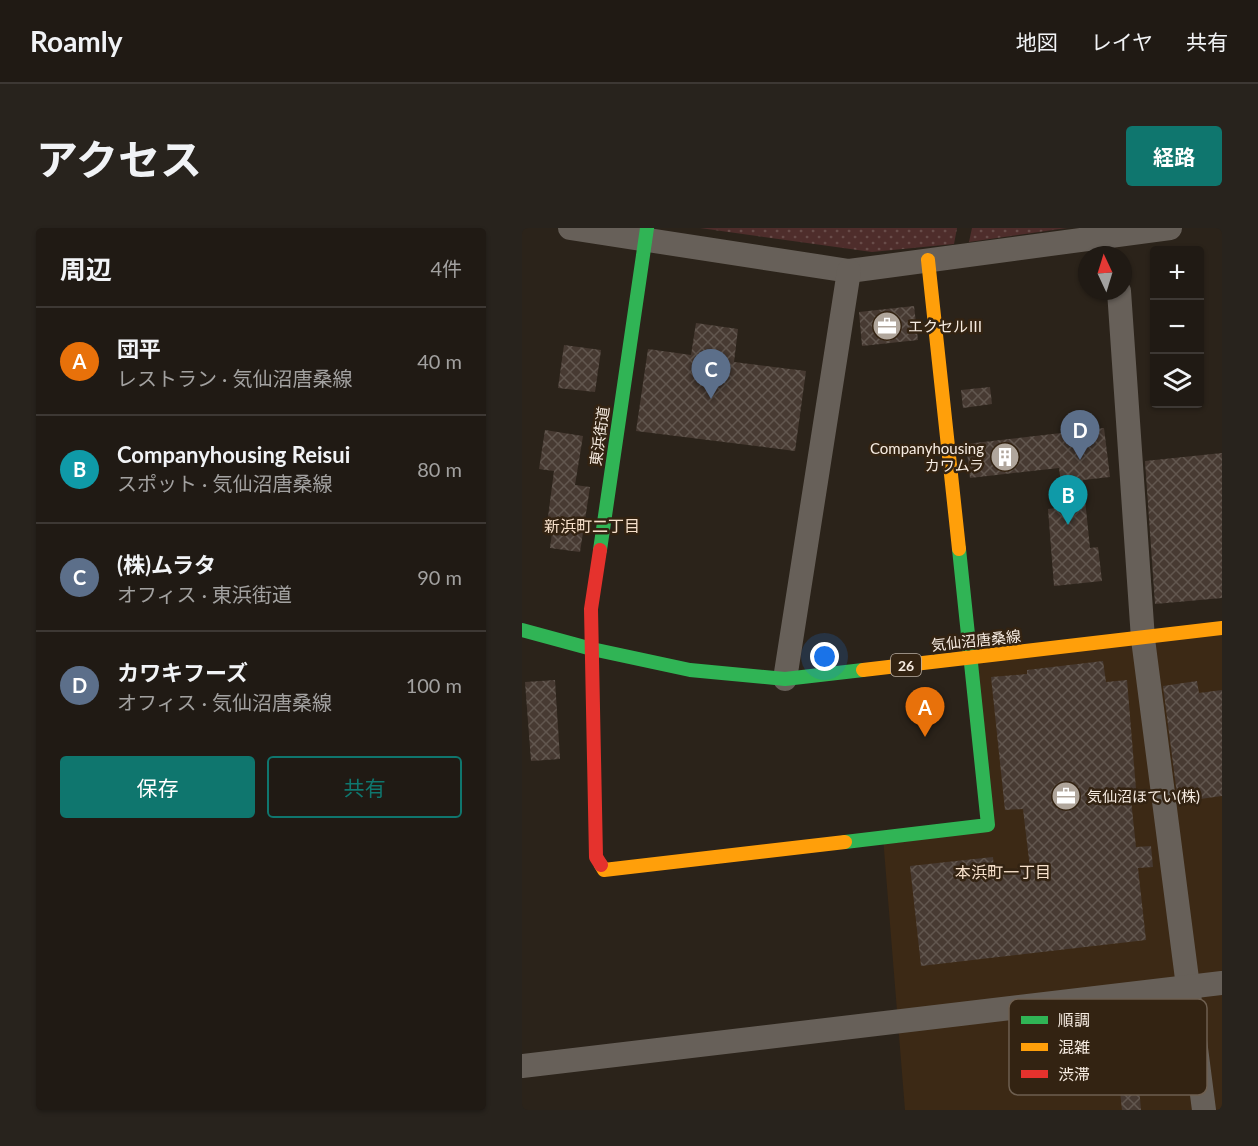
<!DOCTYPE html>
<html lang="ja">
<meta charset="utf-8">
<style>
:root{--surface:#201a14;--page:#28231d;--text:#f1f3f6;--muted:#a2a1a0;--line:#3d3834;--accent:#0f766e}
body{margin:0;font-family:Lato,"Noto Sans JP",sans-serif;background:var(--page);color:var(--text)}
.controls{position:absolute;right:18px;top:18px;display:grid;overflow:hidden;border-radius:6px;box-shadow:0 2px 4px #0004}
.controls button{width:54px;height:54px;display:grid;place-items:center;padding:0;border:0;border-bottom:2px solid var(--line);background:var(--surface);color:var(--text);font:30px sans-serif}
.compass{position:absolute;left:556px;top:18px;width:54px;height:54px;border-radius:50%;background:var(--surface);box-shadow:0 2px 4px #0004;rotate:356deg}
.you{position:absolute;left:303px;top:429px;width:21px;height:21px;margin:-15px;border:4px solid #fff;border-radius:50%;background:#1a73e8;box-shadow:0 0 0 9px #1a73e833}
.badge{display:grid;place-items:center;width:39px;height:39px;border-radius:50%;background:var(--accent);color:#fff;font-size:20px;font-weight:700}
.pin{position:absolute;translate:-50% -50px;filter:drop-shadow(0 2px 3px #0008)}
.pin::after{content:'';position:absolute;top:32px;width:21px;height:18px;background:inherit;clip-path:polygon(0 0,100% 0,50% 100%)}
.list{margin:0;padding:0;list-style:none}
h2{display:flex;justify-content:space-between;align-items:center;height:78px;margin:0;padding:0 24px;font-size:26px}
h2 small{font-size:20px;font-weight:400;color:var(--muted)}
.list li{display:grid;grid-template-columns:39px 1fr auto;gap:18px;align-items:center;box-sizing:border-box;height:108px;padding:0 24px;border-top:2px solid var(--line)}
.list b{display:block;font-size:22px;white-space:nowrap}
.list p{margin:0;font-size:20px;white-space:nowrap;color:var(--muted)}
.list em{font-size:20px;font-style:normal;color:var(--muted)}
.actions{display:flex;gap:12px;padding:18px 24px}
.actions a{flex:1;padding:14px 0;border:2px solid var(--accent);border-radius:6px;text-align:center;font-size:21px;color:var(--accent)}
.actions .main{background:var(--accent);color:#fff}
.icon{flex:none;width:33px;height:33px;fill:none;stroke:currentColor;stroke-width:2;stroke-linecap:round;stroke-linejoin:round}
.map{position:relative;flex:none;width:700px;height:882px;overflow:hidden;border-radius:6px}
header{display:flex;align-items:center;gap:36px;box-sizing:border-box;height:84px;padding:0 30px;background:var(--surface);border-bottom:2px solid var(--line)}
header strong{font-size:28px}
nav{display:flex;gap:33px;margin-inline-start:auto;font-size:21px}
.intro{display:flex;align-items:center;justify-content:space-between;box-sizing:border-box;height:144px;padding:0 36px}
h1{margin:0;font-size:42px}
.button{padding:15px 27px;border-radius:6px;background:var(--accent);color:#fff;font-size:21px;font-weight:700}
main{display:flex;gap:36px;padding:0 36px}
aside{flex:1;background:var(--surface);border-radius:6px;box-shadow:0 2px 4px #0004}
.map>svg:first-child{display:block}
.built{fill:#3c2915}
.park{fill:url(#park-dots)}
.building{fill:url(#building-cross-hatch)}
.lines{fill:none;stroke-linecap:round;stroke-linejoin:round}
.street{stroke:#676059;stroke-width:24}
.fast{stroke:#30b455;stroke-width:14}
.slow{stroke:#ff9f0a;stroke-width:14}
.jam{stroke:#e5322d;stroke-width:14}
.labels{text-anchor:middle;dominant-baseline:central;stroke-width:5;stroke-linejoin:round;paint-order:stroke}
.shield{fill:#332312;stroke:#bcb0a4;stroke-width:1.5}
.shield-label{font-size:14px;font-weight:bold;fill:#f7ece2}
.poi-label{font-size:15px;fill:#f7ece2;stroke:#332312;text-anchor:start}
.street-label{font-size:15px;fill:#f7ece2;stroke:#332312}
.neighbourhood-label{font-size:16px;fill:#f6e0cb;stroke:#332312}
.key{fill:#332312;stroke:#6e5f50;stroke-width:1.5}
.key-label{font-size:16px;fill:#f7ece2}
</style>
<header>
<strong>Roamly</strong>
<nav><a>地図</a><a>レイヤ</a><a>共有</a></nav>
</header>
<div class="intro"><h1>アクセス</h1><a class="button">経路</a></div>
<main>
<aside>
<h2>周辺<small>4件</small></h2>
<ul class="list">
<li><span class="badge" style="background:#e8710a">A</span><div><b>団平</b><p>レストラン · 気仙沼唐桑線</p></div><em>40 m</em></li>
<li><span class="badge" style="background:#0f9aa8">B</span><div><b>Companyhousing Reisui</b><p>スポット · 気仙沼唐桑線</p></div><em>80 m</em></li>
<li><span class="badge" style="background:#5c6f8a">C</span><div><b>(株)ムラタ</b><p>オフィス · 東浜街道</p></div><em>90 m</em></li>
<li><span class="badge" style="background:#5c6f8a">D</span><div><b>カワキフーズ</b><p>オフィス · 気仙沼唐桑線</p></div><em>100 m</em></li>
</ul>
<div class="actions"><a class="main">保存</a><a>共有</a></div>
</aside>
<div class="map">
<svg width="700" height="882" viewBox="0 0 700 882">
<defs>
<pattern id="park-dots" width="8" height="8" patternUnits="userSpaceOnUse" patternTransform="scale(1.5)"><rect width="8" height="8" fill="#4e2d2b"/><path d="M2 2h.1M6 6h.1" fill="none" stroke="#684c49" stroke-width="1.8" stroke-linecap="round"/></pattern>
<pattern id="building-cross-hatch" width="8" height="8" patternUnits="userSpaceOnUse" patternTransform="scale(1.5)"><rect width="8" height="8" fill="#473a32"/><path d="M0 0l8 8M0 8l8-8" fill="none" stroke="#62574f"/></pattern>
</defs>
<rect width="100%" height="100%" fill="#2b231a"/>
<!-- built -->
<path class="built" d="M700 400V882H383L361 609 466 597 448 430Z"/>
<!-- park -->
<g class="park">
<path d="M178 0H435L432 16 350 24Z"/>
<path d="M450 0H545L447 14Z"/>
</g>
<!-- building -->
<g class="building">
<path d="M392 78 396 112 340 118 337 84Z"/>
<path d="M174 95 216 101 212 134 284 143 273 223 114 203 126 121 169 127Z"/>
<path d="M42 117 79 122 73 164 36 160Z"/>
<path d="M468 159 470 176 441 180 439 162Z"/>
<path d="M582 200 588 249 561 252 568 320 576 319 580 353 532 358 526 281 542 279 537 240 448 250 444 216Z"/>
<path d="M23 202 61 208 53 257 68 259 58 324 28 320 30 305 24 304 32 243 17 241Z"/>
<path d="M700 225V370L633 376 623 233Z"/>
<path d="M581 433 584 454 605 452 614 561 608 562 614 619 629 618 631 639 616 640 624 712 399 738 388 638 471 629 472 642 508 640 501 581 483 582 469 449 505 446V442Z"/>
<path d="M33 452 38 531 9 533 3 454Z"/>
<path d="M675 453 677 465 700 462V568L656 574 641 458Z"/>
<path d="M581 804 582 814 647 807 652 855 617 858 619 882H600L595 836 527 843 524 810Z"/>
</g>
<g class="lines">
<!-- street -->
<g class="street">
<path d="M48 0 327 43 648 0"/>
<path d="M597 63 621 411 682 882"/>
<path d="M263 451 327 43"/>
<path d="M0 838 700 755"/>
</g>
<!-- fast -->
<g class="fast">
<path d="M78 322 125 0"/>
<path d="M0 402 70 421 168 442 263 451 341 442"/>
<path d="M323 614 466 597 437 321"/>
</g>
<!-- slow -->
<g class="slow">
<path d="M406 32 437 321"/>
<path d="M341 442 700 400"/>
<path d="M79 637 82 642 323 614"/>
</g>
<!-- jam -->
<path class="jam" d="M78 322 69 381 74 629 79 637"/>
</g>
<!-- icons -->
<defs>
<g id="office-disc" transform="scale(1.5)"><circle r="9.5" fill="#b0a69c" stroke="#332312"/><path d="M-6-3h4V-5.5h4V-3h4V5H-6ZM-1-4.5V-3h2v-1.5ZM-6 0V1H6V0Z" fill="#fff"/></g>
<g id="building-disc" transform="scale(1.5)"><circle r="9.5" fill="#b0a69c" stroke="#332312"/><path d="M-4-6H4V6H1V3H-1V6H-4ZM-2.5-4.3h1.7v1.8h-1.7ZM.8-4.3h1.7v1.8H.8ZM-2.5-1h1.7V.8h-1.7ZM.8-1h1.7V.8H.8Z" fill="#fff"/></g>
</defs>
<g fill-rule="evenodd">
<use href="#office-disc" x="365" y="98"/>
<use href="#building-disc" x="483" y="229"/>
<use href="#office-disc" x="544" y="568"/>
</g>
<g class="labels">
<!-- shield labels -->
<rect class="shield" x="369" y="426" width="30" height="22" rx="4.5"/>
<g class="shield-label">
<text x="384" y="437">26</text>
</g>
<!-- poi labels -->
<g class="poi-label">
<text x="386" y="98">エクセルⅢ</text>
<text x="462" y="220" text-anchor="end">Companyhousing<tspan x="462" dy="17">カワムラ</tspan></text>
<text x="565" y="568">気仙沼ほてい(株)</text>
</g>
<!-- street labels -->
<g class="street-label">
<text transform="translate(77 208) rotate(-82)">東浜街道</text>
<text transform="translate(454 412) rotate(-6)">気仙沼唐桑線</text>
</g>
<!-- neighbourhood labels -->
<g class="neighbourhood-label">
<text x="70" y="297">新浜町二丁目</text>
<text x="481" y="643">本浜町一丁目</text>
</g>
</g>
<!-- legend -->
<rect x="487" y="771" width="198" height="96" rx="9" class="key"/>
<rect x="499" y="788" width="27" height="8" fill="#30b455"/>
<rect x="499" y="815" width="27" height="8" fill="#ff9f0a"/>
<rect x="499" y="842" width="27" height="8" fill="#e5322d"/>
<g class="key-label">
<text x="536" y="798">順調</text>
<text x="536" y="825">混雑</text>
<text x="536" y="852">渋滞</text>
</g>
</svg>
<div class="controls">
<button>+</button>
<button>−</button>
<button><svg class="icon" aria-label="layers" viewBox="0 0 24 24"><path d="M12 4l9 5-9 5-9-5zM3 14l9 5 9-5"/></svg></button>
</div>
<svg class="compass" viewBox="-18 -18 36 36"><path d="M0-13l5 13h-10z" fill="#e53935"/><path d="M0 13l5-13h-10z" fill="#a2a1a0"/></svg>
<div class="you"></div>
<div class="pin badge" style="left:403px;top:509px;background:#e8710a">A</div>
<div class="pin badge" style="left:546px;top:297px;background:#0f9aa8">B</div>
<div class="pin badge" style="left:189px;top:171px;background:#5c6f8a">C</div>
<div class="pin badge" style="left:558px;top:232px;background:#5c6f8a">D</div>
</div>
</main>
